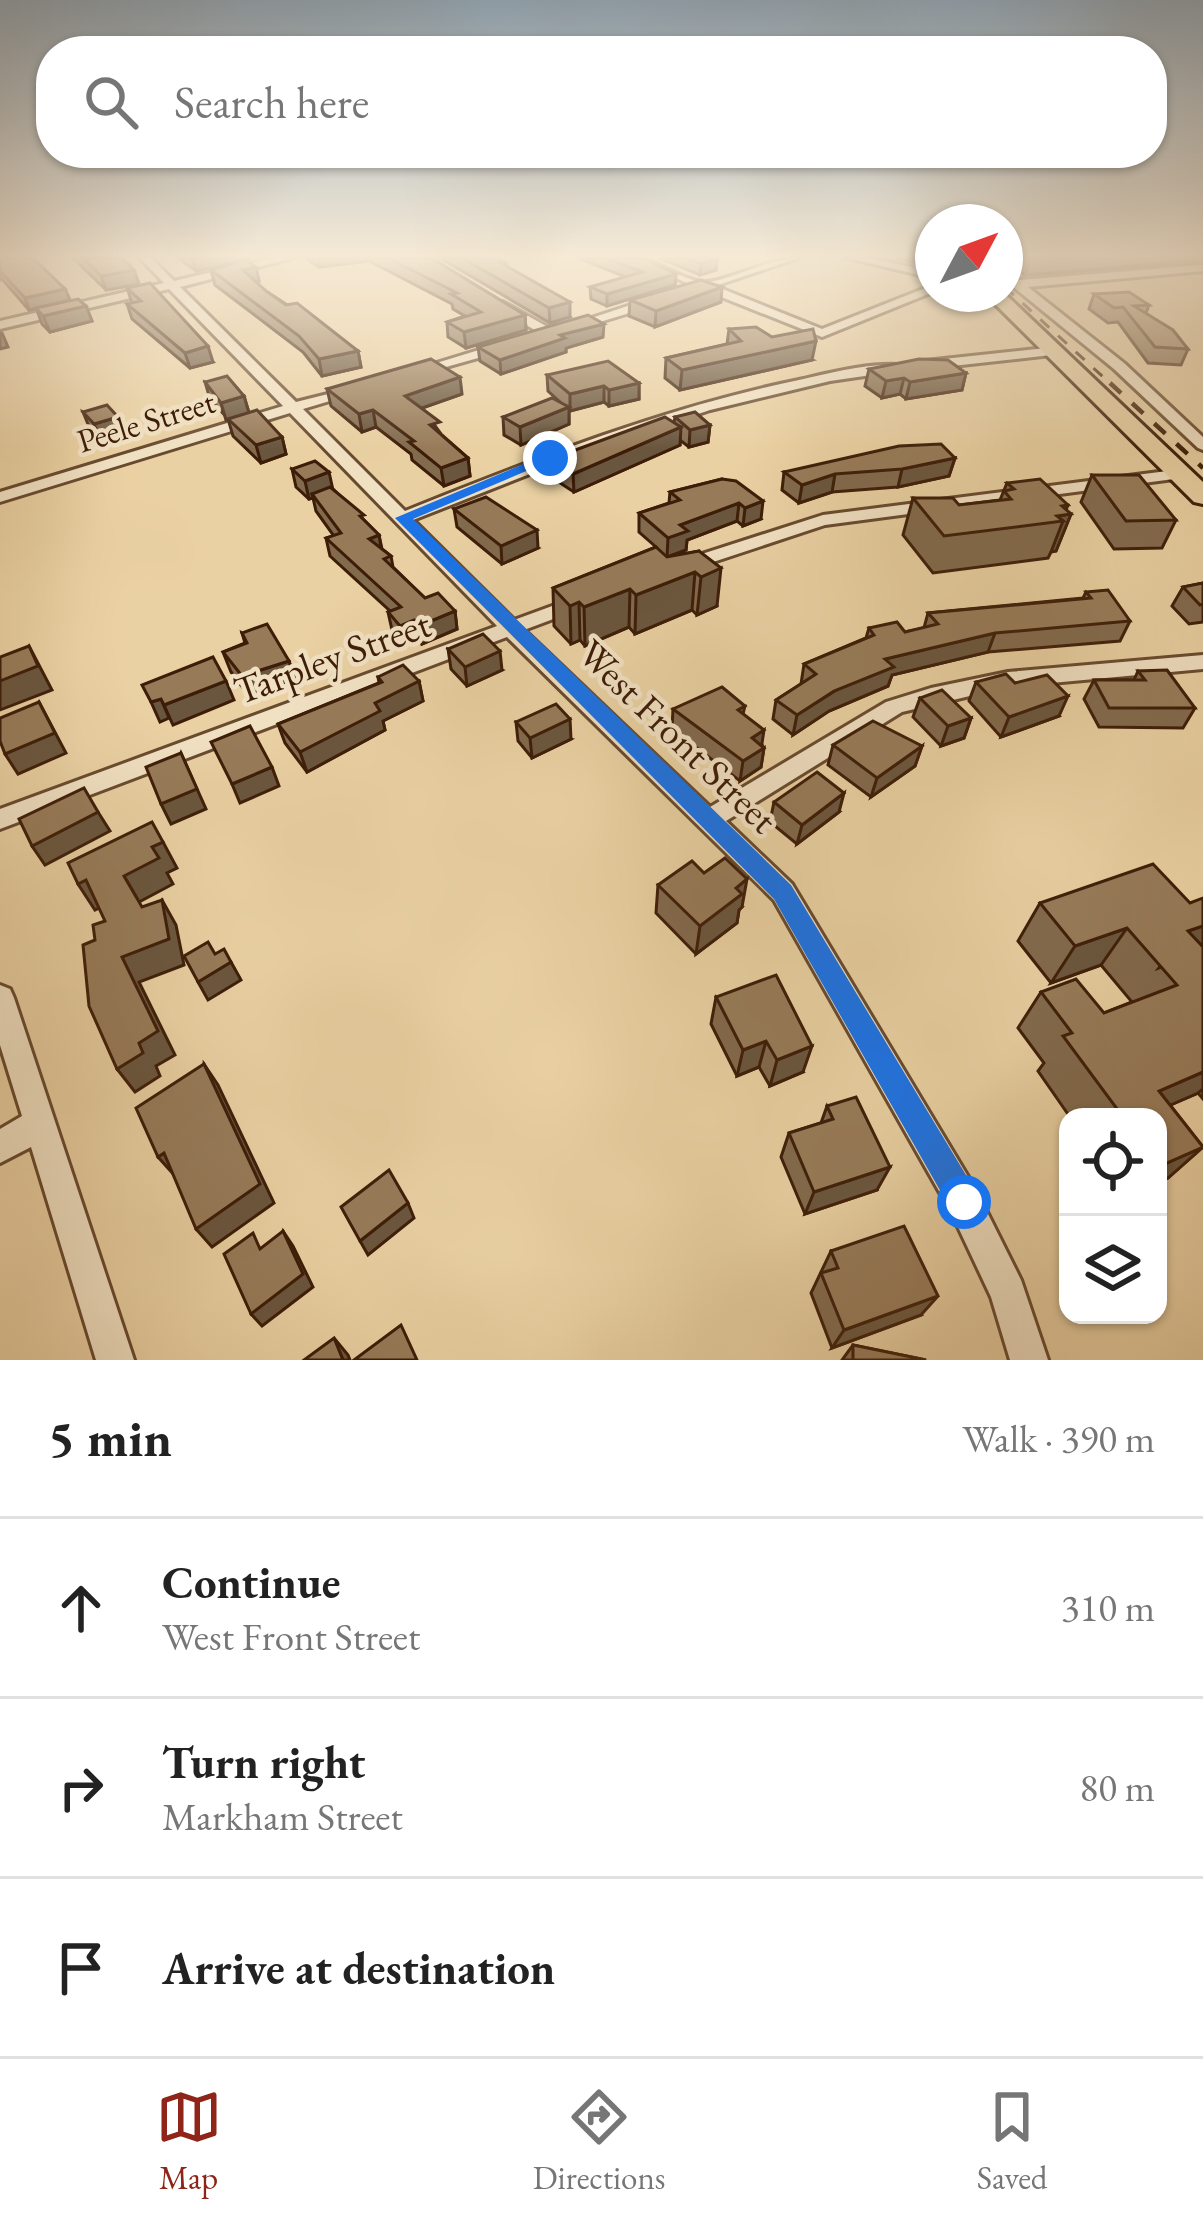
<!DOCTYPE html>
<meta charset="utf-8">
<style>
:root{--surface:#fff;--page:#f6f6f6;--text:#222;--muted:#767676;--line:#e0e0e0;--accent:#8f2418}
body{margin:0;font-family:"EB Garamond",serif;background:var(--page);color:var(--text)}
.controls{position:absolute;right:36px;bottom:36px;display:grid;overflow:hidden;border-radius:24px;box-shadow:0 3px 9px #0004}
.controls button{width:108px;height:108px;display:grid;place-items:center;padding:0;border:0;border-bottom:3px solid var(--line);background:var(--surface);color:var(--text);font:60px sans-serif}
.compass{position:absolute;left:915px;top:204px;width:108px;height:108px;border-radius:50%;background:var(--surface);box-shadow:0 3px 9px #0004;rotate:49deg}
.stop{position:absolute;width:36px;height:36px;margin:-27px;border:9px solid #1a73e8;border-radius:50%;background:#fff}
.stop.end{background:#1a73e8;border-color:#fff;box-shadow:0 3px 12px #0008}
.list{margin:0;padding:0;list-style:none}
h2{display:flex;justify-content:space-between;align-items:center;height:156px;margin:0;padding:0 48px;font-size:51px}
h2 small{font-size:39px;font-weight:400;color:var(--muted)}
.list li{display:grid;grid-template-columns:78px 1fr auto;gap:36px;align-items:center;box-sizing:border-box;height:180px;padding:0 48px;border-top:3px solid var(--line)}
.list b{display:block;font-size:45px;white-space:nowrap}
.list p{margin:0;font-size:39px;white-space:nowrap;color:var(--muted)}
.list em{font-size:39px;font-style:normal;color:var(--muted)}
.icon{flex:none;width:66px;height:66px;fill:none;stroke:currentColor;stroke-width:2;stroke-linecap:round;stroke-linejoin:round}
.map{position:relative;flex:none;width:1203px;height:1360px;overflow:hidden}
.search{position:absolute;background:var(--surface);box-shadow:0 3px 9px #0004;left:36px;right:36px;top:36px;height:132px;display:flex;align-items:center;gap:30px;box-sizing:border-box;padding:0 42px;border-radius:48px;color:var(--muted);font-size:45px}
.sheet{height:696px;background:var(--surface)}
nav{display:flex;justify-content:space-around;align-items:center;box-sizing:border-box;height:168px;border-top:3px solid var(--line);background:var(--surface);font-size:33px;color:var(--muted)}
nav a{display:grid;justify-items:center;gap:6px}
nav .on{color:var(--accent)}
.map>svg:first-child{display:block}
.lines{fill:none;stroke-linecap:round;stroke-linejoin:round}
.minor-casing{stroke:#684a2f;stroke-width:6}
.highway-casing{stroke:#3d1d08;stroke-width:6}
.minor{fill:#f1e1c3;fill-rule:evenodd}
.highway{fill:#ead1a3;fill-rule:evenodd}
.rail-far1{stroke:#3d1d08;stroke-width:3;stroke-dasharray:12 12;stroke-linecap:butt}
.rail{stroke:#3d1d08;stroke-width:4.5;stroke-dasharray:15 15;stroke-linecap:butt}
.wall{fill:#826a4d;stroke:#3d1d08;stroke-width:3}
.shaded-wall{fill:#6a563e;stroke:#3d1d08;stroke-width:3}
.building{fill:#977b59;stroke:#3d1d08;stroke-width:3}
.route{fill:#1a73e8}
.labels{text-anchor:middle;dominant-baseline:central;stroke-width:9;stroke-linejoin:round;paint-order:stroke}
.far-street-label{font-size:33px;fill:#3d1d08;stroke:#f1e1c3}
.street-label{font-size:39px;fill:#3d1d08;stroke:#f1e1c3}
</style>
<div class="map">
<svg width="1203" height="1360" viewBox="0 0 1203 1360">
<rect width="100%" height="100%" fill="#ead1a3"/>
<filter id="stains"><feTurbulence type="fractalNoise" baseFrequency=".00167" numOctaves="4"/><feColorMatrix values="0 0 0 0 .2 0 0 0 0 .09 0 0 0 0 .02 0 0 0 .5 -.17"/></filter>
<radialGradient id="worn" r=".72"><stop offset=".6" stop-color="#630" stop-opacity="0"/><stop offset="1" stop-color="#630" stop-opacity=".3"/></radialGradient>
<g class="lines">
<!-- minor casing -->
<g class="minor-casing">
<g id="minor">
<path d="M140 258H151L174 281 272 258H293L180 287 296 402 360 386V392L303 409 405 511C533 460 662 408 799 380 830 373 867 363 899 365V371L830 381 710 410 588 451 413 520 514 620 574 598H588L591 602 588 606 524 630 710 807 886 702 931 688 1008 672 1203 655V669L1008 687 902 712 726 821 792 884 976 1190 1021 1280 1048 1360H1010L991 1297 952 1214 774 900 507 637 0 829V809L497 626 290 413 0 502V492L283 406 169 289 0 329V321L164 283Z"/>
<path d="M630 258C658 258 679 280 704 282 725 283 768 258 798 258L715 286 822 329 933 285V292L822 337 704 290 681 294V290L694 286Z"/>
<path d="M848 258H870L933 272V278Z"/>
<path d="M1203 265V271L1028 287 1124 363 1203 437V450L1198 448 1114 369 1005 280V271L1020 280Z"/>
<path d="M655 297 661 301 659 304 570 331 564 327Z"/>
<path d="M503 302 553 330 555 333 545 336 499 309 497 306Z"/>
<path d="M505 342 511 346 510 349 414 376 407 372Z"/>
<path d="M1055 347 1060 348V354L925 369 918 365 925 361Z"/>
<path d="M1183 469 1191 474 1189 477 825 525 689 570 683 571 674 566 677 562 823 515Z"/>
<path d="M0 985 10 989 14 998 134 1360H96L31 1147 0 1163V1129L22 1116 0 1045Z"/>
</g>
</g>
<!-- highway casing -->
<g class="highway-casing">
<path id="highway" d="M985 294H1005L1203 482V504L1194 502Z"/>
</g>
<!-- minor -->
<use href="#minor" class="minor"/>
<!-- highway -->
<use href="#highway" class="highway"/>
<!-- rail-far1 -->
<path class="rail-far1" d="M1005 287 1113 386"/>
<!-- rail -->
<path class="rail" d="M1110 383 1203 468"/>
</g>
<!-- wall -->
<g class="wall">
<path d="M0 258 65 289 70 300 29 310 2 279 0 280Z"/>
<path d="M73 258H122L134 270 139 284 106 290Z"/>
<path d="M178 258H251L245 260 256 267 259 281 256 282 266 291 358 351 361 367 322 376 303 352 215 285 211 270 242 260 196 271Z"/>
<path d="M305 258H431L525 315 526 330 466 348 448 337 447 322 465 316 453 309 452 304 369 261 319 267Z"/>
<path d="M440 258H497L570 317 550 323Z"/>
<path d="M578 258H643L676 274 675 285 607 306 591 299 590 287 626 277Z"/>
<path d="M659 258 717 259 716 270 700 275Z"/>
<path d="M897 258H928L915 263Z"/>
<path d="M1005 258H1203V262L1025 275 1005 261Z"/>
<path d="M127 288 213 362 190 368 132 319 127 304 132 303Z"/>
<path d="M1094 294 1149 305 1146 313 1188 349 1181 365 1148 363 1118 322 1108 323 1089 309Z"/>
<path d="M630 300 721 302 655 327 629 316Z"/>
<path d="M86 306 92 321 50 332 42 324 36 308Z"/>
<path d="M729 329 812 360 680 390 665 378 666 358 727 344Z"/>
<path d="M603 337 566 348V352L501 374 480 361 478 347Z"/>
<path d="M869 369 966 373 962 390 906 399 900 394 882 398 865 386Z"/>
<path d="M547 375 639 383V399L609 406 604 402 570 411 569 409V424L521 445 504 435 503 417 561 403 548 391Z"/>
<path d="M205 382 244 396 249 413 282 437 286 454 261 463 233 436 228 419 210 399Z"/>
<path d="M327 389 462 394 422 408 441 434 468 458 470 476 444 486 412 460 411 454 376 427 362 432 331 406Z"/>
<path d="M83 412 124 434 101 441 90 429Z"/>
<path d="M675 417 710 425 708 442 689 447 680 440V445L574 492 551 477V459L674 423Z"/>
<path d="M955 458 949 476 898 487 832 492 799 503 782 490 784 472Z"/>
<path d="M292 469 332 488 379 535 382 549 391 556 393 567 425 598 455 611 457 629 422 644 417 638 403 644 392 630 388 612 390 611 330 556 326 538 334 536 316 511 313 498 309 499 296 487Z"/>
<path d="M1092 475 1176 520 1162 548 1114 549 1081 502Z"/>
<path d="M722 479 761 519 743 526 737 521 687 540 686 550 667 557 699 551 717 606 697 615 692 610 635 634 629 627 585 646 580 640 571 644 554 626 553 588 656 547 639 532V513L669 503 670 492Z"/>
<path d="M1007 483 1068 505 1066 510 1071 514 1056 551 1051 552 1048 558 933 573 903 535 913 498 959 505 1000 500Z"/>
<path d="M454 509 538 548 502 564 457 527Z"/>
<path d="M1203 583V622L1189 624 1172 606 1183 587Z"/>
<path d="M1086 592 1130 621 1120 641 988 652 892 675 888 686 829 711 793 735 773 719 776 700 801 684 804 664 866 638 869 628 905 632 924 628 928 613 1083 598Z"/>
<path d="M242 633 289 661 295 680 249 696 231 672 223 652 245 643Z"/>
<path d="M448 649 502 670 467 686 451 669Z"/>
<path d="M1138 671 1195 708 1183 728 1099 727 1084 699 1094 680H1134Z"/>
<path d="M378 677 419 681 423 701 383 721 385 730 307 772 285 743 278 724 379 683Z"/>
<path d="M976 682 1015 683 1059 716 1001 737 969 701Z"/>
<path d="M920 698 971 718 964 738 941 746 913 717Z"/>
<path d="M745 706 743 714 764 748 761 767 740 781 672 729 673 709Z"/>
<path d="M516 722 571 739 532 758 518 741Z"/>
<path d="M833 745 922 746 915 766 871 797 828 765Z"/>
<path d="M774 802 839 812 797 844 770 822Z"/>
<path d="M658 885 742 907 739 910 737 923 696 954 656 913Z"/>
<path d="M1040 903 1203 947V1099L1198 1093 1170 1105 1203 1147 1168 1178 1158 1182V1117H1070L1038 1071 1044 1063 1018 1028 1041 992 1104 1013 1132 1002 1101 965 1051 983 1018 941Z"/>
<path d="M716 997 803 1072 770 1086 759 1067 737 1076 711 1024Z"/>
<path d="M827 1106 877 1190 805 1214 781 1157 789 1133 821 1123Z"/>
<path d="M831 1251 921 1315 832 1348 811 1293Z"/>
<path d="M853 1345 926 1360H842Z"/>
</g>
<!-- shaded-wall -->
<g class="shaded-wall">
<path d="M192 258H251L196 271Z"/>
<path d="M318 258H368L369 261 319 267Z"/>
<path d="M1030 258H1203V260L1025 275Z"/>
<path d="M717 259 716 270 700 275 701 264Z"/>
<path d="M256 267 259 281 246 284 243 270Z"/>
<path d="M134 270 139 284 106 290 101 276Z"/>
<path d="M676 274 675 285 607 306V294Z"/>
<path d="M722 287 721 302 655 327 656 311Z"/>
<path d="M65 289 70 300 29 310 25 298Z"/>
<path d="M570 302V317L550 323 549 308Z"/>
<path d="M86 306 92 321 50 332 43 316Z"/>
<path d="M525 315 526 330 466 348 464 332Z"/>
<path d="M604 324 603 337 566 348V352L501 374 500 360 560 335Z"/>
<path d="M0 333H2L8 347 0 349Z"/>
<path d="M816 341 812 360 680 390 682 370Z"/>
<path d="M208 346 213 362 190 368 185 353Z"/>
<path d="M358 351 361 367 322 376 319 359Z"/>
<path d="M966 373 962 390 906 399 910 382Z"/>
<path d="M460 377 462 394 408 413 405 396Z"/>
<path d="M904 378 900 394 882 398 886 381Z"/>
<path d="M639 383V399L609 406V390Z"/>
<path d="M604 386V402L570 411V394Z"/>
<path d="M244 396 249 413 226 420 221 403Z"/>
<path d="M569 407V424L521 445 520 427Z"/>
<path d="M373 410 376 427 362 432 359 414Z"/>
<path d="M118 417 124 434 101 441 94 424Z"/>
<path d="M710 425 708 442 689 447 690 430Z"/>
<path d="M681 427 680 445 574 492 573 474Z"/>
<path d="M282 437 286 454 261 463 256 445Z"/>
<path d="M468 458 470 476 444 486 441 468Z"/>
<path d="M955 458 949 476 898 487 902 469Z"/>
<path d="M329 472 333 490 312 494 313 498 309 499 305 481Z"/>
<path d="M835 474 832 492 799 503 802 485Z"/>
<path d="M763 501 761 519 743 526 745 508Z"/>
<path d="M739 503 737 521 687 540 686 550 667 557 668 538 680 525Z"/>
<path d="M1071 514 1056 551 1051 552 1063 521 1057 516Z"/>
<path d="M537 530 538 548 502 564 501 546Z"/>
<path d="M379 535 382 553 369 539Z"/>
<path d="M721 568 717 606 697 615 701 577Z"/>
<path d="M695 572 692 610 635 634 636 595Z"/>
<path d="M630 589 629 627 585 646 584 607Z"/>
<path d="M579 602 580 640 571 644 570 606Z"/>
<path d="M455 611 457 629 422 644 419 626Z"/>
<path d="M414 620 417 638 403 644 400 626Z"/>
<path d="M995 633 988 652 892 675 888 686 829 711 793 735 797 715 885 659Z"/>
<path d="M29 646 52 690 0 710V681Z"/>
<path d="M500 651 502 670 467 686 465 667Z"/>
<path d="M289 661 295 680 249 696 242 676Z"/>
<path d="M226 681 234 700 173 725 164 705Z"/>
<path d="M419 681 423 701 383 721 385 730 307 772 300 752 375 703Z"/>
<path d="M1068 696 1059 716 1001 737 1009 717Z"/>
<path d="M161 699 169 718 160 722 151 702Z"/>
<path d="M39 702 66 753 18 774 5 754Z"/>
<path d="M971 718 964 738 941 746 948 726Z"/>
<path d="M570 719 571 739 532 758 530 738Z"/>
<path d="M764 730 761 750 752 738Z"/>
<path d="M922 746 915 766 871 797 877 778Z"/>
<path d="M764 748 761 767 740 781 743 761Z"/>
<path d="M181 753 206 809 171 824 161 804Z"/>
<path d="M272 767 279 786 240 803 232 784Z"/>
<path d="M844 793 839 812 797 844 802 825Z"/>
<path d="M98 812 110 831 45 865 32 846Z"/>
<path d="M163 842 177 868 167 873 173 884 139 902 124 876 152 847Z"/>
<path d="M747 879 742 907 739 910 737 923 696 954 700 926 736 888Z"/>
<path d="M86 880 103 906 95 910 78 884Z"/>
<path d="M162 900 176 925 184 965 139 982 175 1055 156 1066 160 1076 135 1092 117 1069 139 1043 122 957Z"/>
<path d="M1203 926V943L1193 955 1159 968 1188 931Z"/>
<path d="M1127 928 1101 965 1051 983 1075 946Z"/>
<path d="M231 962 241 980 208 1000 198 982Z"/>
<path d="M766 1041 759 1067 737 1076 743 1050Z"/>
<path d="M812 1046 803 1072 770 1086 777 1060Z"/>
<path d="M204 1064 218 1085 274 1203 212 1247 196 1229Z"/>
<path d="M1203 1072V1089L1198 1093 1143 1117 1159 1091Z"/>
<path d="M1203 1147 1168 1178 1158 1182V1168L1160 1166Z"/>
<path d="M164 1153 175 1176 158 1157Z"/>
<path d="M890 1167 877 1190 805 1214 814 1192Z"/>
<path d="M408 1203 414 1218 368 1255 360 1241Z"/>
<path d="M283 1231 293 1246 313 1287 262 1326 251 1314Z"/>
<path d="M938 1296 921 1315 832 1348 844 1330Z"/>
<path d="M334 1338 348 1355 350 1360H343Z"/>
</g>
<!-- building -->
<g class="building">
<path d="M0 258H33L65 289 25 298 0 271Z"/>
<path d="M83 258H122L134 270 101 276Z"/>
<path d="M388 258H431L525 315 464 332 447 322 481 312 451 294 457 293Z"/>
<path d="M462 258H497L505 262 501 263 570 302 549 308Z"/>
<path d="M607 258H643L676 274 607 294 590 287 642 272Z"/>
<path d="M687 258H715L717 259 701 264Z"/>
<path d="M245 260 256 267 243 270 266 291 286 305 297 303 358 351 319 359 299 336 211 270Z"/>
<path d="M701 280 722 287 656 311 630 300Z"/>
<path d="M150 283 208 346 185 353 127 304 141 301 127 288Z"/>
<path d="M1129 292 1149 305 1134 306 1173 330 1188 349 1155 347 1123 307 1114 308 1094 294Z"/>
<path d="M78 299 86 306 43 316 36 308Z"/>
<path d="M588 315 604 324 560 335 565 338 500 360 478 347Z"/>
<path d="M756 327 772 337 813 329 816 341 682 370 666 358 741 341 729 329Z"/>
<path d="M431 359 460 377 405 396 440 422 430 425 468 458 441 468 409 442 414 441 373 410 359 414 327 389Z"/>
<path d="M919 359 948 360 966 373 910 382 904 378 886 381 869 369Z"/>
<path d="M608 361 639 383 609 390 604 386 570 394 547 375Z"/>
<path d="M227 376 244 396 221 403 205 382Z"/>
<path d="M552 398 569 407 520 427 503 417Z"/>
<path d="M107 405 118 417 94 424 83 412Z"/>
<path d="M257 410 282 437 256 445 228 419Z"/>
<path d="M695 412 710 425 690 430 675 417Z"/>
<path d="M665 417 681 427 573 474 551 459Z"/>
<path d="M941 444 955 458 902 469 835 474 802 485 784 472 899 446Z"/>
<path d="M315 461 329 472 305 481 292 469Z"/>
<path d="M1092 475H1139L1176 520 1126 521Z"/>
<path d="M722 479 736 481 763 501 745 508 739 503 680 525 688 531 668 538 639 513 680 500 670 492Z"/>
<path d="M1040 479 1068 505 1062 506 1071 514 1057 516 1063 521 944 536 913 498H953L959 505 1011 499 1004 491 1014 489 1007 483Z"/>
<path d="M330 487 364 515 360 516 379 535 369 539 391 556 384 559 425 598 438 593 455 611 419 626 414 620 400 626 388 612 401 607 326 538 341 533 312 494Z"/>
<path d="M486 497 537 530 501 546 454 509Z"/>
<path d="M656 547 667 557 699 551 721 568 701 577 695 572 636 595 630 589 584 607 579 602 570 606 553 588Z"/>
<path d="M1203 583V604L1200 605 1183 587Z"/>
<path d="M1108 590 1130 621 995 633 885 659 894 667 834 691 797 715 776 700 816 674 804 664 874 635 869 628 897 622 905 632 938 624 928 613 1091 598 1086 592Z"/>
<path d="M267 624 289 661 242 676 223 652 247 643 242 633Z"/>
<path d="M483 634 500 651 465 667 448 649Z"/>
<path d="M29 646 38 666 0 681V657Z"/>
<path d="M213 657 226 681 164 705 161 699 151 702 142 685Z"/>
<path d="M403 665 419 681 375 703 380 711 300 752 278 724 382 682 378 677Z"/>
<path d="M1167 670 1195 708H1109L1094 680H1145L1138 671Z"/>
<path d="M1006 674 1015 683 1047 675 1068 696 1009 717 976 682Z"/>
<path d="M722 687 745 706 738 710 764 730 752 738 764 748 743 761 673 709Z"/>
<path d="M942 690 971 718 948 726 920 698Z"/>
<path d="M39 702 55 733 5 754 0 741V718Z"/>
<path d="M556 704 570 719 530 738 516 722Z"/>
<path d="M873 721 922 746 877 778 833 745Z"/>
<path d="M250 726 272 767 232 784 211 742Z"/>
<path d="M181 753 197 789 161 804 146 767Z"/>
<path d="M817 772 844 793 802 825 774 802Z"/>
<path d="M84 788 98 812 32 846 19 819Z"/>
<path d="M152 822 163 842 152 847 159 858 124 876 142 907 162 900 169 939 122 957 158 1031 139 1043 143 1053 117 1069 89 1006 83 945 95 940 93 925 105 921 86 880 78 884 68 863Z"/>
<path d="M725 858 747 879 736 888 742 894 700 926 658 885 692 861 704 873Z"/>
<path d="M1153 864 1190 903 1203 898V926L1188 931 1203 947V1072L1159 1091 1203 1147 1160 1166 1158 1163V1117H1123L1063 1036 1072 1033 1041 992 1076 979 1104 1013 1177 985 1127 928 1075 946 1040 903Z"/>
<path d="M208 942 215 954 224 949 231 962 198 982 184 956Z"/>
<path d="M776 975 812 1046 777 1060 766 1041 743 1050 716 997Z"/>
<path d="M204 1064 260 1184 196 1229 164 1153 158 1157 136 1108Z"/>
<path d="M856 1097 890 1167 814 1192 789 1133 833 1119 827 1106Z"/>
<path d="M389 1170 408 1203 360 1241 341 1207Z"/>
<path d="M904 1226 938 1296 844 1330 821 1273 838 1268 831 1251Z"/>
<path d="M283 1231 303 1274 251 1314 224 1254 253 1233 260 1249Z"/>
<path d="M401 1325 417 1360H354Z"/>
<path d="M334 1338 343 1360H304Z"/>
<path d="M853 1345 926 1360H853Z"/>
</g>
<!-- sky -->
<linearGradient id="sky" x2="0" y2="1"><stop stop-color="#91a7b7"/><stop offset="0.57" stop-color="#f6ead6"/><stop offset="1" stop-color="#f6ead6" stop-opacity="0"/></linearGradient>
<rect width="1203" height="449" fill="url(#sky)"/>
<!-- route -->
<path class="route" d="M545 455 557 458 413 519 791 885 975 1190 979 1202 975 1213 964 1217 953 1213 774 899 395 518Z"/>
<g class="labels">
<!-- far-street labels -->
<g class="far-street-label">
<text transform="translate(146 421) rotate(-17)">Peele Street</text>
</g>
<!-- street labels -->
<g class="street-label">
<text transform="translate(332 657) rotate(-20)">Tarpley Street</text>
<text transform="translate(678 736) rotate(44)">West Front Street</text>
</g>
</g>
<rect width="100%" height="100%" filter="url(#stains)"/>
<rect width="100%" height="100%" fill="url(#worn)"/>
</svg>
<div class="controls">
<button><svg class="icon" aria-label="locate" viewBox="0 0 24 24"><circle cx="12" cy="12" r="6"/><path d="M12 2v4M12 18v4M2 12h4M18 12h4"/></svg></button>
<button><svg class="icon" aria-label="layers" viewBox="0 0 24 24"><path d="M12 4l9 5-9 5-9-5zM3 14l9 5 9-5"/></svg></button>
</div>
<svg class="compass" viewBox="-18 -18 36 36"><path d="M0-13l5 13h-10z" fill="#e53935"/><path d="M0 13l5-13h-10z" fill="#767676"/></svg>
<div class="stop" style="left:964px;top:1202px"></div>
<div class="stop end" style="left:550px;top:458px"></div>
<div class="search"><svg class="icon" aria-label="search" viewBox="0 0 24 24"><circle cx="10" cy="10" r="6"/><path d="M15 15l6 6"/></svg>Search here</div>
</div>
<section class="sheet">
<h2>5 min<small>Walk · 390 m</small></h2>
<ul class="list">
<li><svg class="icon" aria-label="ahead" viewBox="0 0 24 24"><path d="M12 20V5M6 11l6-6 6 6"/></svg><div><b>Continue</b><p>West Front Street</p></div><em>310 m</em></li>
<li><svg class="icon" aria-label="right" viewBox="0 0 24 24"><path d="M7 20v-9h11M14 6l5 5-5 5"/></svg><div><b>Turn right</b><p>Markham Street</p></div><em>80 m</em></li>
<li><svg class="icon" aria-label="arrive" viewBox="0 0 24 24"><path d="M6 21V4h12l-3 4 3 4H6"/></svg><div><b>Arrive at destination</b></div></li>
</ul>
</section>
<nav>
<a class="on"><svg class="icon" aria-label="map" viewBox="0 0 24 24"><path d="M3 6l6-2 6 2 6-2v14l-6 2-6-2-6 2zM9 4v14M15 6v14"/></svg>Map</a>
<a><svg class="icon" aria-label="directions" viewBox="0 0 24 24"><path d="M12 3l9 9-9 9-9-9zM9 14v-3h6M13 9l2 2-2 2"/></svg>Directions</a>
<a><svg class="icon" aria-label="saved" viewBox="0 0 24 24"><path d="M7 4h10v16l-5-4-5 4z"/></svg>Saved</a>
</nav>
